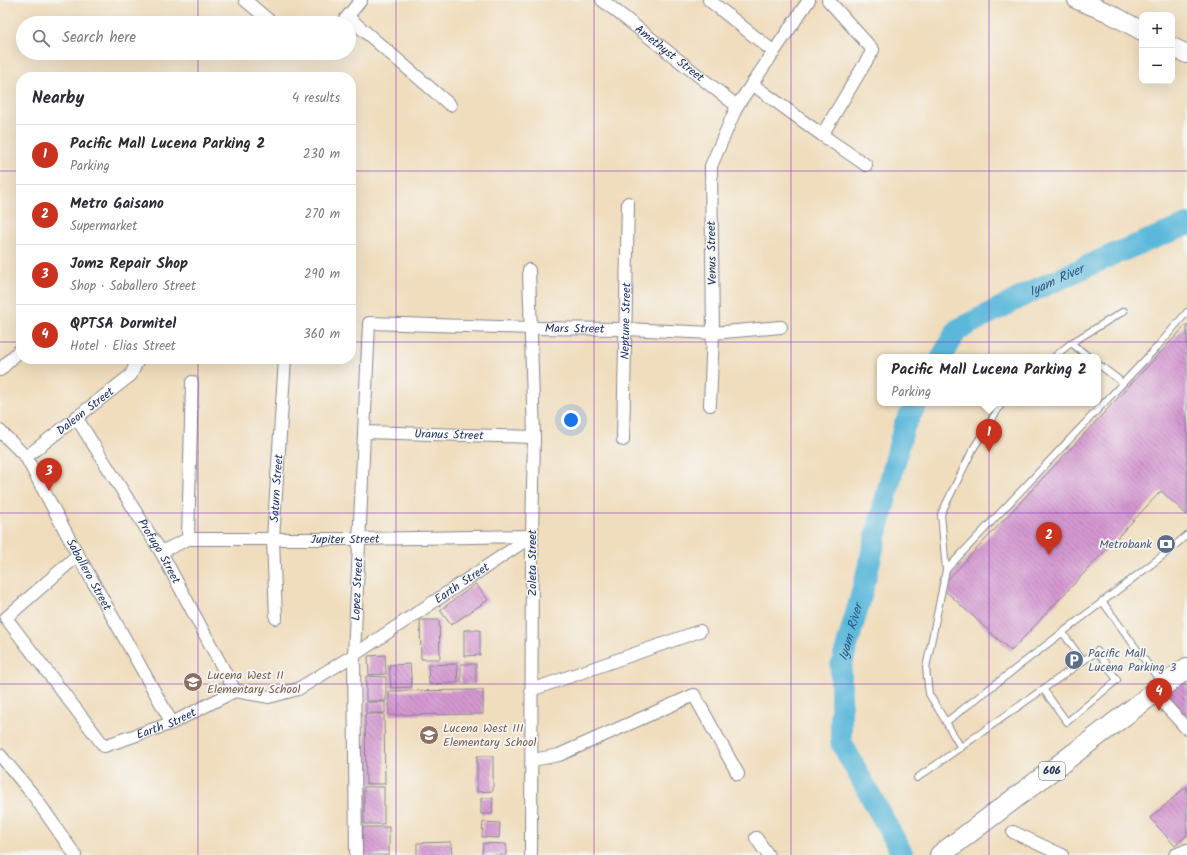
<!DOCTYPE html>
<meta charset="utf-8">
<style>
:root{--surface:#fff;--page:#f7f7f7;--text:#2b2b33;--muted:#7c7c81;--line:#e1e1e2;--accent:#c8321e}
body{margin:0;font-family:Kalam,sans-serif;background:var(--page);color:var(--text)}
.controls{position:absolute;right:12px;top:12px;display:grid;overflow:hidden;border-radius:8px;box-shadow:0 4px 16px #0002}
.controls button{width:36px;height:36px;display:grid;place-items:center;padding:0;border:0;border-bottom:1px solid var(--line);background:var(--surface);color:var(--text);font:20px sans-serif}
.you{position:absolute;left:571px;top:420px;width:14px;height:14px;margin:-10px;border:3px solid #fff;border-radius:50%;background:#1a73e8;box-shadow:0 0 0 6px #1a73e833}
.badge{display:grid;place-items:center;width:26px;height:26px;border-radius:50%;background:var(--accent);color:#fff;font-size:13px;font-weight:700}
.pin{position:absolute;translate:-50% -33px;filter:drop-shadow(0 1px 2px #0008)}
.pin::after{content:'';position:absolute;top:21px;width:14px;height:12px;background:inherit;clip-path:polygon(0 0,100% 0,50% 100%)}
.popup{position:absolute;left:877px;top:354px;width:224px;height:52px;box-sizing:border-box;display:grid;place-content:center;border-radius:8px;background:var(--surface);filter:drop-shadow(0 1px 3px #0005);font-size:13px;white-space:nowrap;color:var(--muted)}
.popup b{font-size:15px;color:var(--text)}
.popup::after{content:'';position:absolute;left:50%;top:100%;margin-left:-8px;border:8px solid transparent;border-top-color:var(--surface)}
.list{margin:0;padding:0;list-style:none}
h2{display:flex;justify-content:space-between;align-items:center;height:52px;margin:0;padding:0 16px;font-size:17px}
h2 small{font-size:13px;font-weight:400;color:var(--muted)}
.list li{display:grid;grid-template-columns:26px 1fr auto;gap:12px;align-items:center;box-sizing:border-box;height:60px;padding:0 16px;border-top:1px solid var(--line)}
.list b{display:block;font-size:15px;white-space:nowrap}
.list p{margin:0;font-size:13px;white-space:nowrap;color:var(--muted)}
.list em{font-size:13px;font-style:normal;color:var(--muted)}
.icon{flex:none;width:22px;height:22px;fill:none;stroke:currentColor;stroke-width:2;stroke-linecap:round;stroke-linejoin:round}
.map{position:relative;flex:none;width:1187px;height:855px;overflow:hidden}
.search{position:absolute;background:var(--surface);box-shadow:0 4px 16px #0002;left:16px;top:16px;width:340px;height:44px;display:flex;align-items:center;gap:10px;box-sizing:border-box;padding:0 14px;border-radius:22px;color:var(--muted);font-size:15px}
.panel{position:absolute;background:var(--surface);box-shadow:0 4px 16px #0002;left:16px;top:72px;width:340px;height:292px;border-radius:16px}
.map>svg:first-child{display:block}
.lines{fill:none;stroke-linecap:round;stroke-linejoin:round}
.river{stroke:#5cb8da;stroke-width:22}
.building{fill:url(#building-back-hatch)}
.lane-casing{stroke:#86868e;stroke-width:8}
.street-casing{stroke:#86868e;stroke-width:14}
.secondary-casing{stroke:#86868e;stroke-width:20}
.primary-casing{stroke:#86868e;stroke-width:22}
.lane{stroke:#fff;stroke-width:6}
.street{stroke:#fff;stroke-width:12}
.secondary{stroke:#fff;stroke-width:18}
.primary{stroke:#fff;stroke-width:20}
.grid{fill:none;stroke:#7b2cbf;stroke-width:1;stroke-opacity:0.55}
.labels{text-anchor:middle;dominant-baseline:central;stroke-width:3.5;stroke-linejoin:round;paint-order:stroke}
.shield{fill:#f6f6f2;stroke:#5d6b8a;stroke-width:1}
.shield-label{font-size:11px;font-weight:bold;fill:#1b2f5e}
.street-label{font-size:12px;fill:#1b2f5e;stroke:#f6f6f2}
.service-label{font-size:12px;fill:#4e5e75;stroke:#f6f6f2;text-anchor:end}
.education-label{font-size:12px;fill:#785e54;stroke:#f6f6f2;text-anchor:start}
.water-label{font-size:13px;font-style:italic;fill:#2e5883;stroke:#f6f6f2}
</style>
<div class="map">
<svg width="1187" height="855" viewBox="0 0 1187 855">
<defs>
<pattern id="building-back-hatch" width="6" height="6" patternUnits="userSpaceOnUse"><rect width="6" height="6" fill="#d498d0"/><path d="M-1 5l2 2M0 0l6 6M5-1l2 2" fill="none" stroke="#ab7cac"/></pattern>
</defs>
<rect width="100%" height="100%" fill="#f6f6f2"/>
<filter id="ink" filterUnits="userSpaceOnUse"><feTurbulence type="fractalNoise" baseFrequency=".025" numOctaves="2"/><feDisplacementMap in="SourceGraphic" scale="8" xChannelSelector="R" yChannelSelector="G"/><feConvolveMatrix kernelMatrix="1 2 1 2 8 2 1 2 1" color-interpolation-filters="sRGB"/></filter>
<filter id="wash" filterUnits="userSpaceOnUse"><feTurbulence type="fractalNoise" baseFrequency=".012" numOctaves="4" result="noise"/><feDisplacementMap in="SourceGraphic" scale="16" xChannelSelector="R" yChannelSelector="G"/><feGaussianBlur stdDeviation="0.9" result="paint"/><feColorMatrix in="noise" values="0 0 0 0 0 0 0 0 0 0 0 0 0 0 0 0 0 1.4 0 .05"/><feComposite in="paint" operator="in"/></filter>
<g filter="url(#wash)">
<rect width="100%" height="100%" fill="#f0ddbd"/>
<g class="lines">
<!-- river -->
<g class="river">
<path id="s1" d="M942 357 957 330 1035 290 1114 254 1187 225"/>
<path id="s2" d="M903 855 841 742V667L861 596 904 426 917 403"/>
</g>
</g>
<g id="blocks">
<!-- building -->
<g class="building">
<path d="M1187 324V515L1161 491 1011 651 941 587Z"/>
<path d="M476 584 488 600 451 625 440 610Z"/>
<path d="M420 620H439L440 659H421Z"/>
<path d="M464 630H480V655L464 656Z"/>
<path d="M385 655 386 674 369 675 368 656Z"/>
<path d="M410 664 412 687 391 688 389 665Z"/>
<path d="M457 664 458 683 429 684 428 665Z"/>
<rect x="461" y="664" width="15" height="19"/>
<path d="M366 676 386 677V701H366Z"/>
<path d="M1181 680 1187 687V721L1164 695Z"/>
<path d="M483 690V714L389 715V691Z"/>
<rect x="366" y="702" width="19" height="11"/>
<path d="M365 714H384L385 784H366Z"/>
<path d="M477 756H493V791L477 792Z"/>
<path d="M1187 786V835L1175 846 1150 818Z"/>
<rect x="364" y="787" width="20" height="37"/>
<path d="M481 798H493L492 814H481Z"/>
<path d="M483 822 500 823 499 838 482 837Z"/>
<rect x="362" y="827" width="27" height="28"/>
<path d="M451 842 452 855H417V843Z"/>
<path d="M483 843 506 844V855H482Z"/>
</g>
</g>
</g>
<g filter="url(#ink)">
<use href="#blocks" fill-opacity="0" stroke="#86868e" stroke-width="1"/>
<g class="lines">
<!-- lane casing -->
<g class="lane-casing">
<g id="lane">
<path d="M1187 312 1157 347 946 570 926 668 929 694 946 722 1166 553 1187 535"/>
<path d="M1071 343 1089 357"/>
<path d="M1054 357 1071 343 1124 311"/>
<path d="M1098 364 1123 383"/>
<path d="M946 570 941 514 973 449 1002 403"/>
<path d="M1102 601 1162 684"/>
<path d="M1043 689 1067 722 1117 680 1097 651 1083 661"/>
<path d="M946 722 961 748"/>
<path d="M917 778 1083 661 1063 633"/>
</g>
</g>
<!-- street casing -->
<g class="street-casing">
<g id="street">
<path d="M245 0 272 23"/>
<path id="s3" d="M602 0 737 106"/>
<path d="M709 0 774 52"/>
<path d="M348 17 450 105"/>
<path d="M343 22 361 0"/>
<path d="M752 84 822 135 873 50 828 0"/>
<path d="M822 135 866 165"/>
<path d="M529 270 534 437 532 536 531 855"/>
<path d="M0 370 21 349"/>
<path d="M710 405 713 333 711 166 737 106 809 0"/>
<path id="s4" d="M76 417 161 552 235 691"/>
<path id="s5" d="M0 431 26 457 78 555 172 723"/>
<path id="s6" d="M364 432 534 437"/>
<path id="s7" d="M623 440 628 203"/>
<path id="s8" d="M26 457 131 375 138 359"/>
<path d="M188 539 192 382"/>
<path id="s9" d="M161 552 188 539H360L532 536"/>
<path id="s10" d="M78 555 6 618 104 746 172 723 235 691 269 697 298 689 354 655 532 536"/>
<path id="s11" d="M276 618 273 539 285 359"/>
<path d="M531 690 700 631"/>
<path d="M1155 694 1187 729"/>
<path d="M0 755 34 796 75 855"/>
<path d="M533 760 559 755 694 695 738 774"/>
<path d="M1013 832 1062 855"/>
<path d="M756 838 768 855"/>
<path id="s12" d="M356 855 354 655 369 323 532 328 625 329 713 333 781 327"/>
<path d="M1175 855 1187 850"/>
</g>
</g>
<!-- secondary casing -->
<g class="secondary-casing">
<g id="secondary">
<path d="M1077 0 1107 12 1142 31"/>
<path d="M1172 47 1187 54"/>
</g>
</g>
<!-- primary casing -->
<g class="primary-casing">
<path id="primary" d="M940 855 1187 668"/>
</g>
<!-- lane -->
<use href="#lane" class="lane"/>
<!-- street -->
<use href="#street" class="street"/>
<!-- secondary -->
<use href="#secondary" class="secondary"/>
<!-- primary -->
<use href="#primary" class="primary"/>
</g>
</g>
<!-- grid -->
<path class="grid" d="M198 0V23M396 0V855M594 0V855M791 0V855M989 0V855M198 53V77M0 171H21M351 171H1187M0 342H21M351 342H1187M198 359V855M0 513H1187M0 684H1187"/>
<!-- icons -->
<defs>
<g id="bank-disc" transform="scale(1)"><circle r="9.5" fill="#5c6f8a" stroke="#f6f6f2"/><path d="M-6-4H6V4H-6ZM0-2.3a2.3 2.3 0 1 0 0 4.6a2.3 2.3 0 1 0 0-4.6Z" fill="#fff"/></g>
<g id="parking-disc" transform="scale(1)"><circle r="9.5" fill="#5c6f8a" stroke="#f6f6f2"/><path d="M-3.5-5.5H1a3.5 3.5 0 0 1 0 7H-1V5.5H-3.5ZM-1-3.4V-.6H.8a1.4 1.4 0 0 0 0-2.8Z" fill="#fff"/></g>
<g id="school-disc" transform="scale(1)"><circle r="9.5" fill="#8d6e63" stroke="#f6f6f2"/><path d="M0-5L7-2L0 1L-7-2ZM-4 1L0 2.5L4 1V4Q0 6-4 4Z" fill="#fff"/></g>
</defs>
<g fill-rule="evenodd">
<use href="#bank-disc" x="1166" y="544"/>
<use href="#parking-disc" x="1074" y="660"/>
<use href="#school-disc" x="193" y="682"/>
<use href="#school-disc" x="429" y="735"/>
</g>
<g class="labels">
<!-- shield labels -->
<rect class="shield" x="1039" y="762" width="26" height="18" rx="3"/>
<g class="shield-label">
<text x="1052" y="771">606</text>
</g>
<!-- street labels -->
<g class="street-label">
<text stroke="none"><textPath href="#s3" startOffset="86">Amethyst Street</textPath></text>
<text transform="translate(712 253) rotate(-91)">Venus Street</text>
<text stroke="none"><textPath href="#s7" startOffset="119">Neptune Street</textPath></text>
<text stroke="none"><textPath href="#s12" startOffset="738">Mars Street</textPath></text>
<text stroke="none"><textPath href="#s8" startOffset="75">Daleon Street</textPath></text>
<text stroke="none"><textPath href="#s6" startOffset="85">Uranus Street</textPath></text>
<text stroke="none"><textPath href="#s11" startOffset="130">Saturn Street</textPath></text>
<text stroke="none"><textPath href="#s9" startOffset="187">Jupiter Street</textPath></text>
<text stroke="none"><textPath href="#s4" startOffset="158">Profugo Street</textPath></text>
<text transform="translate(532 563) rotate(-90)">Zoleta Street</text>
<text stroke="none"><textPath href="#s5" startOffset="170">Saballero Street</textPath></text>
<text stroke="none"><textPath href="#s10" startOffset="659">Earth Street</textPath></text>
<text stroke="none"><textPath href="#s12" startOffset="266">Lopez Street</textPath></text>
<text stroke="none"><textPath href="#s10" startOffset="323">Earth Street</textPath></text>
</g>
<!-- service labels -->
<g class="service-label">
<text x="1152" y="544">Metrobank</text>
<text x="1088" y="653" text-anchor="start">Pacific Mall<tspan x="1088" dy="14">Lucena Parking 3</tspan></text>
</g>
<!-- education labels -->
<g class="education-label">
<text x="207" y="675">Lucena West II<tspan x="207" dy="14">Elementary School</tspan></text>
<text x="443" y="728">Lucena West III<tspan x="443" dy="14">Elementary School</tspan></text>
</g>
<!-- water labels -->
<g class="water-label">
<text stroke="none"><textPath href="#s1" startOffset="142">Iyam River</textPath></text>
<text stroke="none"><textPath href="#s2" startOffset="240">Iyam River</textPath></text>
</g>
</g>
</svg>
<div class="controls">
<button>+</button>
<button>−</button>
</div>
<div class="you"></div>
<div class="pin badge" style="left:989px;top:452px">1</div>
<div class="popup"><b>Pacific Mall Lucena Parking 2</b>Parking</div>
<div class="pin badge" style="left:1049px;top:555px">2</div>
<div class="pin badge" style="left:49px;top:491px">3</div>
<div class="pin badge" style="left:1159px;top:711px">4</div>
<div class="search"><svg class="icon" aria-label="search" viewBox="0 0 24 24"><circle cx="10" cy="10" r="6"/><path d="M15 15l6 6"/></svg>Search here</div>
<section class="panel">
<h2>Nearby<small>4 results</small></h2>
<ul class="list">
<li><span class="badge">1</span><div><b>Pacific Mall Lucena Parking 2</b><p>Parking</p></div><em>230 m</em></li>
<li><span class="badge">2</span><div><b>Metro Gaisano</b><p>Supermarket</p></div><em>270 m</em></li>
<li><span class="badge">3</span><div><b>Jomz Repair Shop</b><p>Shop · Saballero Street</p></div><em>290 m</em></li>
<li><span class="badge">4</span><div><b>QPTSA Dormitel</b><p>Hotel · Elias Street</p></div><em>360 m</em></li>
</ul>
</section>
</div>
